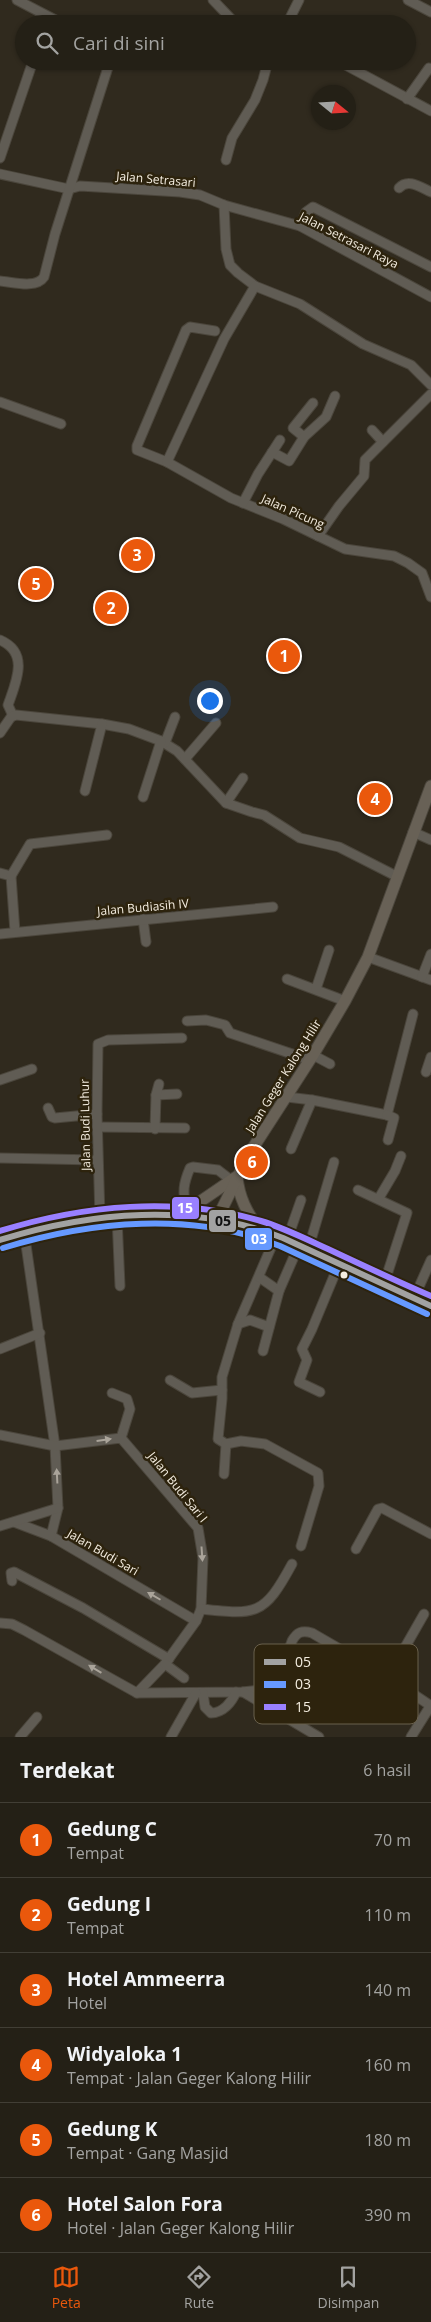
<!DOCTYPE html>
<html lang="id">
<meta charset="utf-8">
<style>
:root{--surface:#242016;--page:#2c281f;--text:#f1f3f6;--muted:#a3a3a1;--line:#413e35;--accent:#ea580c}
body{margin:0;font-family:"Open Sans",sans-serif;background:var(--page);color:var(--text)}
.compass{position:absolute;left:311px;top:85px;width:45px;height:45px;border-radius:50%;background:var(--surface);box-shadow:0 1px 4px #0004;rotate:108deg}
.you{position:absolute;left:209px;top:700px;width:18px;height:18px;margin:-12px;border:4px solid #fff;border-radius:50%;background:#1a73e8;box-shadow:0 0 0 8px #1a73e833}
.badge{display:grid;place-items:center;width:32px;height:32px;border-radius:50%;background:var(--accent);color:#fff;font-size:16px;font-weight:700}
.pin{position:absolute;translate:-50% -50%;border:2px solid #fff;box-shadow:0 1px 5px #0006}
.list{margin:0;padding:0;list-style:none}
h2{display:flex;justify-content:space-between;align-items:center;height:65px;margin:0;padding:0 20px;font-size:21px}
h2 small{font-size:16px;font-weight:400;color:var(--muted)}
.list li{display:grid;grid-template-columns:32px 1fr auto;gap:15px;align-items:center;box-sizing:border-box;height:75px;padding:0 20px;border-top:1px solid var(--line)}
.list b{display:block;font-size:19px;white-space:nowrap}
.list p{margin:0;font-size:16px;white-space:nowrap;color:var(--muted)}
.list em{font-size:16px;font-style:normal;color:var(--muted)}
.icon{flex:none;width:28px;height:28px;fill:none;stroke:currentColor;stroke-width:2;stroke-linecap:round;stroke-linejoin:round}
.map{position:relative;flex:none;width:431px;height:1737px;overflow:hidden}
.search{position:absolute;background:var(--surface);box-shadow:0 1px 4px #0004;left:15px;right:15px;top:15px;height:55px;display:flex;align-items:center;gap:12px;box-sizing:border-box;padding:0 18px;border-radius:28px;color:var(--muted);font-size:19px}
.sheet{height:515px;background:var(--surface)}
nav{display:flex;justify-content:space-around;align-items:center;box-sizing:border-box;height:70px;border-top:1px solid var(--line);background:var(--surface);font-size:14px;color:var(--muted)}
nav a{display:grid;justify-items:center;gap:2px}
nav .on{color:var(--accent)}
.map>svg:first-child{display:block}
.lines{fill:none;stroke-linecap:round;stroke-linejoin:round}
.minor-casing{stroke:#4b463c;stroke-width:11}
.major-casing{stroke:#4b463c;stroke-width:13}
.minor{stroke:#605c54;stroke-width:9}
.major{stroke:#686156;stroke-width:11}
.bus-1-casing{stroke:#2d230d;stroke-width:10}
.bus-2-casing{stroke:#2d230d;stroke-width:10}
.bus-3-casing{stroke:#2d230d;stroke-width:10}
.bus-1{stroke:#a2a2a2;stroke-width:6}
.bus-2{stroke:#69f;stroke-width:6}
.bus-3{stroke:#9980ff;stroke-width:6}
.oneway{fill:#aaa49a}
.bus-dot{fill:#f4ede0;stroke:#2d230d;stroke-width:2}
.labels{text-anchor:middle;dominant-baseline:central;stroke-width:5;stroke-linejoin:round;paint-order:stroke}
.street-label{font-size:12px;fill:#f4ede0;stroke:#2d230d}
.key{fill:#2d230d;stroke:#69604c;stroke-width:1}
.key-label{font-size:14px;fill:#f4ede0}
.line-badge{stroke:#2d230d;stroke-width:2}
.badge-label{font-size:14px;text-anchor:middle;font-weight:bold;fill:#fff}
.pale-badge-label{font-size:14px;text-anchor:middle;font-weight:bold;fill:#111}
</style>
<div class="map">
<svg width="431" height="1737" viewBox="0 0 431 1737">
<rect width="100%" height="100%" fill="#302a1e"/>
<g class="lines">
<!-- minor casing -->
<g class="minor-casing">
<g id="minor">
<path d="M17 0 63 24"/>
<path d="M213 0 236 24"/>
<path d="M408 0 431 12"/>
<path d="M287 24 299 0"/>
<path d="M338 61 431 111"/>
<path d="M407 99 429 68"/>
<path d="M0 158 33 61"/>
<path d="M226 160 232 138 255 100 263 80 268 61"/>
<path d="M0 174 69 189 80 186 180 192 200 195 224 205 300 226 431 297"/>
<path d="M399 188C408 178 420 187 431 192"/>
<path d="M224 205 226 249 230 265 238 273 255 286 300 304 363 344 411 365 431 385"/>
<path d="M300 226 306 212 313 207 431 267"/>
<path d="M0 281C13 282 36 289 44 277L55 234 110 61"/>
<path d="M215 331 190 327 186 330 137 446V450L167 462 231 498 283 519 345 549 394 556 408 563 422 573 431 597"/>
<path d="M0 402 61 424"/>
<path d="M372 430 383 442"/>
<path d="M304 437 293 428 313 403"/>
<path d="M272 452 289 461 304 437 326 417 335 396"/>
<path d="M167 462 224 339 255 286"/>
<path d="M243 503 258 474 280 440"/>
<path d="M318 536 339 506 364 476 365 460 431 394"/>
<path d="M0 640C30 653 16 682 8 705L13 716"/>
<path d="M0 733 11 717 16 715 102 724 129 729 161 741 177 751 226 803 252 812 264 815 300 838 339 847 398 877"/>
<path d="M165 743 175 717"/>
<path d="M185 759 216 723"/>
<path d="M85 791 102 724"/>
<path d="M143 797 161 741"/>
<path d="M226 803 243 778"/>
<path d="M413 832 431 840"/>
<path d="M0 873 11 876 15 932"/>
<path d="M11 876 30 844 107 835"/>
<path d="M143 919 146 942"/>
<path d="M0 934 273 907"/>
<path d="M368 957 431 980"/>
<path d="M422 977 431 954"/>
<path d="M287 979 345 1001"/>
<path d="M316 989 329 950"/>
<path d="M187 1021 206 1020 225 1025 230 1033 310 1060"/>
<path d="M313 1055 330 1064"/>
<path d="M426 1072 431 1057"/>
<path d="M0 1080 32 1069"/>
<path d="M156 1095 177 1094"/>
<path d="M287 1097 312 1100 387 1115 413 1014"/>
<path d="M48 1108 52 1117 55 1118 97 1114"/>
<path d="M387 1115 394 1118 388 1140"/>
<path d="M97 1127 185 1128"/>
<path d="M155 1129 156 1095 159 1084"/>
<path d="M291 1149 312 1100"/>
<path d="M0 1158 97 1160"/>
<path d="M358 1190 407 1213 384 1284"/>
<path d="M379 1198 395 1171 401 1156"/>
<path d="M188 1208C181 1194 184 1182 190 1168L193 1167 218 1170 231 1180"/>
<path d="M117 1217 120 1286"/>
<path d="M100 1218 97 1114 98 1044 108 1040 182 1038"/>
<path d="M24 1231 55 1446 58 1508 51 1536 196 1621"/>
<path d="M276 1236 238 1324 222 1377V1399L218 1439 226 1444 241 1441 265 1444 318 1473 319 1486 301 1546"/>
<path d="M287 1240 301 1200"/>
<path d="M308 1250 334 1162"/>
<path d="M259 1277 279 1291"/>
<path d="M414 1298 431 1260"/>
<path d="M238 1324 250 1320 269 1327"/>
<path d="M0 1349 40 1333"/>
<path d="M263 1351 279 1291 299 1245"/>
<path d="M170 1380 192 1393 222 1390"/>
<path d="M320 1392 299 1382 307 1360 302 1349 312 1329 339 1264"/>
<path d="M112 1393 127 1399 130 1409 121 1438"/>
<path d="M0 1435 55 1446 121 1438 198 1528 203 1558 201 1609 196 1621 165 1664 137 1693"/>
<path d="M224 1474 226 1444"/>
<path d="M14 1522 51 1536"/>
<path d="M0 1526 58 1508"/>
<path d="M356 1549 378 1509 382 1508 431 1534"/>
<path d="M12 1581 11 1573 14 1572 83 1608 169 1659"/>
<path d="M201 1609C256 1615 264 1616 292 1564"/>
<path d="M0 1623 12 1624 24 1630 137 1693 242 1692 388 1677 431 1706"/>
<path d="M165 1664 184 1678"/>
<path d="M275 1689 292 1641C297 1632 302 1630 312 1633L388 1677 424 1614"/>
<path d="M243 1692 319 1737"/>
<path d="M203 1693 205 1707 211 1713C223 1713 232 1702 236 1692"/>
<path d="M20 1737 37 1717"/>
<path d="M171 1737 196 1693"/>
<path d="M411 1737 431 1705"/>
</g>
</g>
<!-- major casing -->
<g class="major-casing">
<g id="major">
<path d="M237 1177C239 1198 247 1212 259 1230"/>
<path d="M170 1215 198 1203 236 1177"/>
<path d="M217 1219 249 1154 313 1055 345 1001 368 957 431 786"/>
<path d="M0 1240C78 1212 177 1206 258 1229 281 1236 302 1247 324 1257 360 1273 395 1290 431 1306"/>
</g>
</g>
<!-- minor -->
<use href="#minor" class="minor"/>
<!-- major -->
<use href="#major" class="major"/>
<!-- bus-1 casing -->
<g class="bus-1-casing">
<path id="bus-1" d="M0 1240C90 1212 193 1202 283 1238L431 1306"/>
</g>
<!-- bus-2 casing -->
<g class="bus-2-casing">
<path id="bus-2" d="M3 1248C91 1221 192 1211 280 1246L427 1314"/>
</g>
<!-- bus-3 casing -->
<g class="bus-3-casing">
<path id="bus-3" d="M0 1231C84 1205 176 1196 261 1221 284 1228 306 1239 328 1249 362 1265 396 1281 431 1296"/>
</g>
<!-- bus-1 -->
<use href="#bus-1" class="bus-1"/>
<!-- bus-2 -->
<use href="#bus-2" class="bus-2"/>
<!-- bus-3 -->
<use href="#bus-3" class="bus-3"/>
</g>
<!-- one-way arrows -->
<defs><path id="oneway-solid" d="M-6-.8H1V-3.2L6.5 0L1 3.2V.8H-6Z" transform="scale(1.25)"/></defs>
<g class="oneway">
<use href="#oneway-solid" transform="translate(104 1440) rotate(-8)"/>
<use href="#oneway-solid" transform="translate(57 1476) rotate(-93)"/>
<use href="#oneway-solid" transform="translate(202 1554) rotate(86)"/>
<use href="#oneway-solid" transform="translate(154 1596) rotate(-150)"/>
<use href="#oneway-solid" transform="translate(95 1669) rotate(-149)"/>
</g>
<!-- markers -->
<circle class="bus-dot" cx="344" cy="1275" r="4.5"/>
<g class="labels">
<!-- street labels -->
<g class="street-label">
<text transform="translate(156 179) rotate(5)">Jalan Setrasari</text>
<text transform="translate(349 240) rotate(27)">Jalan Setrasari Raya</text>
<text transform="translate(293 511) rotate(24)">Jalan Picung</text>
<text transform="translate(143 907) rotate(-5)">Jalan Budiasih IV</text>
<text transform="translate(283 1076) rotate(-58)">Jalan Geger Kalong Hilir</text>
<text transform="translate(85 1125) rotate(-91)">Jalan Budi Luhur</text>
<text transform="translate(178 1487) rotate(51)">Jalan Budi Sari I</text>
<text transform="translate(103 1552) rotate(30)">Jalan Budi Sari</text>
</g>
</g>
<!-- legend -->
<rect x="254" y="1644" width="164" height="80" rx="8" class="key"/>
<rect x="264" y="1659" width="22" height="6" fill="#a2a2a2"/>
<rect x="264" y="1681" width="22" height="7" fill="#69f"/>
<rect x="264" y="1704" width="22" height="6" fill="#9980ff"/>
<g class="key-label">
<text x="295" y="1667">05</text>
<text x="295" y="1689">03</text>
<text x="295" y="1712">15</text>
</g>
<g class="line-badge">
<rect x="171" y="1196" width="29" height="24" rx="5" fill="#9980ff"/>
<rect x="208" y="1209" width="29" height="24" rx="5" fill="#a2a2a2"/>
<rect x="244" y="1227" width="29" height="24" rx="5" fill="#69f"/>
</g>
<g class="badge-label">
<text x="185" y="1213">15</text>
<text x="259" y="1244">03</text>
</g>
<g class="pale-badge-label">
<text x="223" y="1226">05</text>
</g>
</svg>
<svg class="compass" viewBox="-18 -18 36 36"><path d="M0-13l5 13h-10z" fill="#e53935"/><path d="M0 13l5-13h-10z" fill="#a3a3a1"/></svg>
<div class="you"></div>
<div class="pin badge" style="left:284px;top:656px">1</div>
<div class="pin badge" style="left:111px;top:608px">2</div>
<div class="pin badge" style="left:137px;top:555px">3</div>
<div class="pin badge" style="left:375px;top:799px">4</div>
<div class="pin badge" style="left:36px;top:584px">5</div>
<div class="pin badge" style="left:252px;top:1162px">6</div>
<div class="search"><svg class="icon" aria-label="search" viewBox="0 0 24 24"><circle cx="10" cy="10" r="6"/><path d="M15 15l6 6"/></svg>Cari di sini</div>
</div>
<section class="sheet">
<h2>Terdekat<small>6 hasil</small></h2>
<ul class="list">
<li><span class="badge">1</span><div><b>Gedung C</b><p>Tempat</p></div><em>70 m</em></li>
<li><span class="badge">2</span><div><b>Gedung I</b><p>Tempat</p></div><em>110 m</em></li>
<li><span class="badge">3</span><div><b>Hotel Ammeerra</b><p>Hotel</p></div><em>140 m</em></li>
<li><span class="badge">4</span><div><b>Widyaloka 1</b><p>Tempat · Jalan Geger Kalong Hilir</p></div><em>160 m</em></li>
<li><span class="badge">5</span><div><b>Gedung K</b><p>Tempat · Gang Masjid</p></div><em>180 m</em></li>
<li><span class="badge">6</span><div><b>Hotel Salon Fora</b><p>Hotel · Jalan Geger Kalong Hilir</p></div><em>390 m</em></li>
</ul>
</section>
<nav>
<a class="on"><svg class="icon" aria-label="map" viewBox="0 0 24 24"><path d="M3 6l6-2 6 2 6-2v14l-6 2-6-2-6 2zM9 4v14M15 6v14"/></svg>Peta</a>
<a><svg class="icon" aria-label="directions" viewBox="0 0 24 24"><path d="M12 3l9 9-9 9-9-9zM9 14v-3h6M13 9l2 2-2 2"/></svg>Rute</a>
<a><svg class="icon" aria-label="saved" viewBox="0 0 24 24"><path d="M7 4h10v16l-5-4-5 4z"/></svg>Disimpan</a>
</nav>
